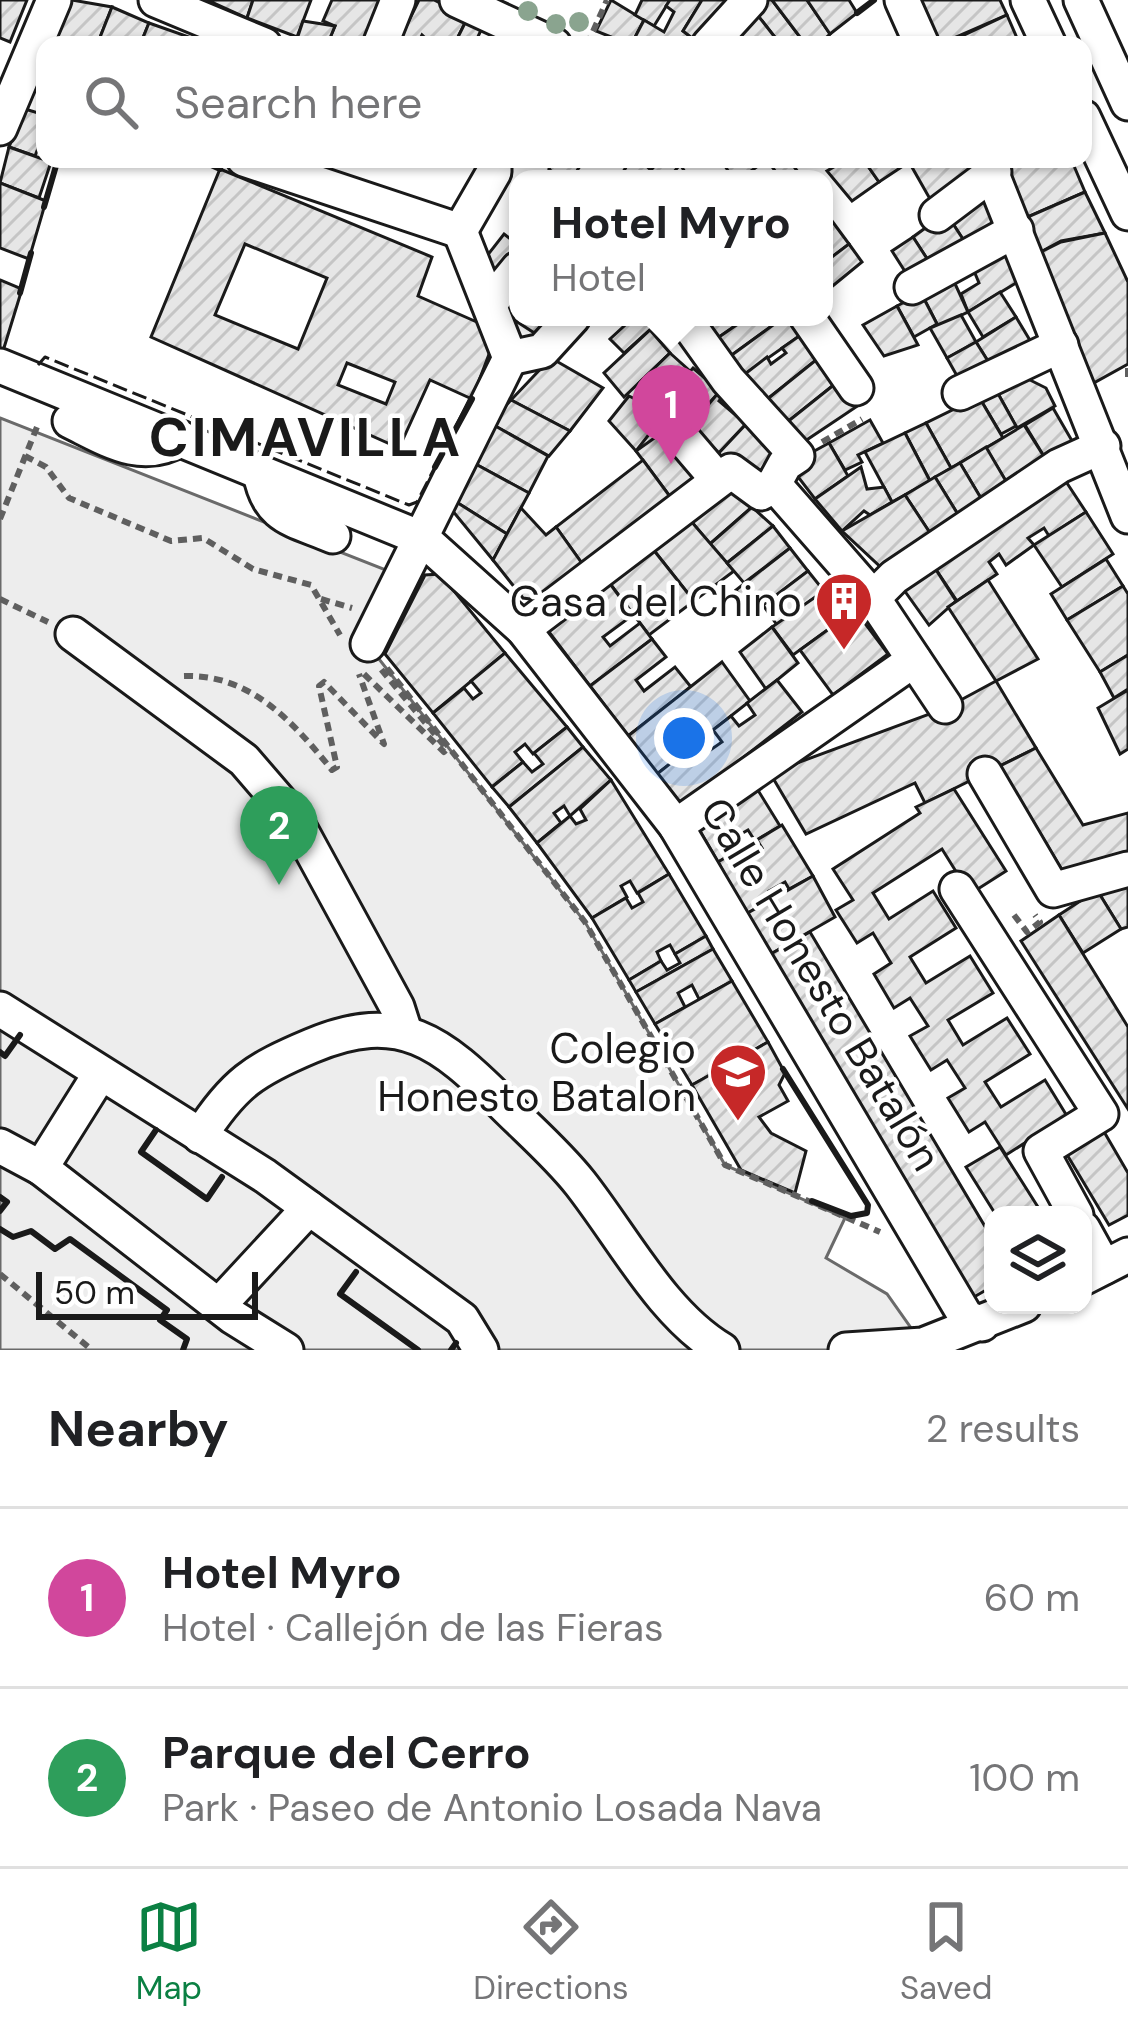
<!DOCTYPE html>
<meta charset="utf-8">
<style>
:root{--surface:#fff;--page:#f6f6f6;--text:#202124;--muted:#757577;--line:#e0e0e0;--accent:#0b8043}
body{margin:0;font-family:"DM Sans",sans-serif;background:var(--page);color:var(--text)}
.controls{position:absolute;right:36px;bottom:36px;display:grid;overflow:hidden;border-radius:24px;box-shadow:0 3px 9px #0004}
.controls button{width:108px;height:108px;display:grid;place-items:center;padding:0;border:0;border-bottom:3px solid var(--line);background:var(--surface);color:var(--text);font:60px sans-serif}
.scale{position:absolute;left:36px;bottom:30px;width:222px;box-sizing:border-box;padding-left:12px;border:6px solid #1a1a1a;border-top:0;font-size:33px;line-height:42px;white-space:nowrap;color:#1a1a1a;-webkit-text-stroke:9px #fff;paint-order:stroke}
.you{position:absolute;left:684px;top:738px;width:42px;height:42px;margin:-30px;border:9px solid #fff;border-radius:50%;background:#1a73e8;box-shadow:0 0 0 18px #1a73e833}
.badge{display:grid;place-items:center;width:78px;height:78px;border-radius:50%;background:var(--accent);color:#fff;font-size:39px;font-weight:700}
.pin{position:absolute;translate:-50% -99px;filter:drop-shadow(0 3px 6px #0008)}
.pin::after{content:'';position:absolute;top:63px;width:42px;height:36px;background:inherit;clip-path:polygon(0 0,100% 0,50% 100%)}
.popup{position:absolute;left:509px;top:170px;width:324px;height:156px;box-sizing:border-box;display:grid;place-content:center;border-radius:24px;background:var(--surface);filter:drop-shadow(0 3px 9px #0005);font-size:39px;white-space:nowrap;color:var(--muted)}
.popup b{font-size:45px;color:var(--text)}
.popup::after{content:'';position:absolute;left:50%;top:100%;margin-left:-24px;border:24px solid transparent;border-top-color:var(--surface)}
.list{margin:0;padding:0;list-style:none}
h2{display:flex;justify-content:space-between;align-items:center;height:156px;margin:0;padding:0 48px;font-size:51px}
h2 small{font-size:39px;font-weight:400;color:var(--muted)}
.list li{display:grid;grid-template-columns:78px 1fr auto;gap:36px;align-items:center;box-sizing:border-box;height:180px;padding:0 48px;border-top:3px solid var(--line)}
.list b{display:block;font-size:45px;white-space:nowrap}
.list p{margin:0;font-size:39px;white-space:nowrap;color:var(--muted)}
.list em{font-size:39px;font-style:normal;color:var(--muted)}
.icon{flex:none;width:66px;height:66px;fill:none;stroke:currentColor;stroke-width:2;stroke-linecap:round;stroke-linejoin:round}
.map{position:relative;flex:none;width:1128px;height:1350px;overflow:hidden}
.search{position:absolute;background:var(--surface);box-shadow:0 3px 9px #0004;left:36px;right:36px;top:36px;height:132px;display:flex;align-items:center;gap:30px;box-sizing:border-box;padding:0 42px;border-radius:24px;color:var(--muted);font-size:45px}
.sheet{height:516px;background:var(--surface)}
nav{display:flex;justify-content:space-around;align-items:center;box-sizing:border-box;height:168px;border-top:3px solid var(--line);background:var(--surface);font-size:33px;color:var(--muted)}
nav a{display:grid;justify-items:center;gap:6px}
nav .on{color:var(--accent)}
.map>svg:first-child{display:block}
.green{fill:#ededed;stroke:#6a6a6a;stroke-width:3}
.building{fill:url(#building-hatch);stroke:#1a1a1a;stroke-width:3;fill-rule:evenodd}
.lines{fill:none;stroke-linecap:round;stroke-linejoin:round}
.minor-casing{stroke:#1a1a1a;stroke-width:39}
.path{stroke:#5f5f5f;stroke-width:6;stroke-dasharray:9 6;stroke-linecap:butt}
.minor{stroke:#fff;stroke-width:33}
.fence{stroke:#1a1a1a;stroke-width:3;stroke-dasharray:15 6;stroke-linecap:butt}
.wall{stroke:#1a1a1a;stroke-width:6}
.tree{fill:#8aa48f}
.labels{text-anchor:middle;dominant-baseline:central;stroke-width:9;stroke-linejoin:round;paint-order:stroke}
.poi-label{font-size:42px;fill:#1a1a1a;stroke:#fff;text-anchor:end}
.street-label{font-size:42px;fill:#1a1a1a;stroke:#fff}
.district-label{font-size:54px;font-weight:bold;letter-spacing:3px;fill:#1a1a1a;stroke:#fff}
</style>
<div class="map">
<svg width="1128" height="1350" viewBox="0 0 1128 1350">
<defs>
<pattern id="building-hatch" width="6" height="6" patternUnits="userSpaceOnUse" patternTransform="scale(3)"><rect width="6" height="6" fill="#e6e6e6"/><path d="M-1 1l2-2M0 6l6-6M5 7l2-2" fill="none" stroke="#c5c5c5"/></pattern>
</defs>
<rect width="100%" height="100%" fill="#fff"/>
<!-- green -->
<path class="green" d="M0 418 386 570 370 602 368 645 585 922 725 1165 845 1218 826 1258 887 1294 923 1345 846 1350H0Z"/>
<!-- building -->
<g class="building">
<path d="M0 0H27L10 42 0 38Z"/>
<path d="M72 0 112 7 97 45H52Z"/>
<path d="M207 0H253L247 18Z"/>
<path d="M253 0H311L297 37 247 18Z"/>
<path d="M332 0H386L367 45H327L335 26 323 21Z"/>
<path d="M419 0H434L468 17 454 45H433L422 35 417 45H397Z"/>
<path d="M611 0 644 20 631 45 596 31Z"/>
<path d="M642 0H670L654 26 635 15Z"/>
<path d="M670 0H702L683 31 691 37 686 45H631L644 20 664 32 674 12 666 6Z"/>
<path d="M702 0H729L701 45 683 31Z"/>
<path d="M764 0H772L806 45H781L752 8Z"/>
<path d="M772 0H807L830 34 818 45H806Z"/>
<path d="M807 0H849L857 13 830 34Z"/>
<path d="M920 0H1000L1007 15 938 45 916 2Z"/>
<path d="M112 7 149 23 140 45H97Z"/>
<path d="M752 8 781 45H732L724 36Z"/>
<path d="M1007 15 1020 45H943Z"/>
<path d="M468 17 484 24 474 45H454Z"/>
<path d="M303 21 335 26 327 45H295Z"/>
<path d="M149 23 189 37 185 45H140Z"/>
<path d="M25 109 45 115V145L40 143 35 156 9 147Z"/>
<path d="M9 147 51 162 39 198 0 183Z"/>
<path d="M555 159H584L593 165 581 179H560L549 169Z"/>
<path d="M633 159H640L658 178 615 179Z"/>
<path d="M661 159H684V160L668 179H660L651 170Z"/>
<path d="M711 159H763L765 161 740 179H725Z"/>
<path d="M799 159 792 164 798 172 789 179H781L767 160Z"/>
<path d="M832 159H863L879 182 852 201 827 171 837 165Z"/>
<path d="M863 159H970L977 171 934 206 909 162 879 182Z"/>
<path d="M995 159H1071L1085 192 1023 219Z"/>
<path d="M220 169 432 257 418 296 488 327 491 349 472 399 430 380 399 448 151 337ZM245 244 327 278 298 349 215 315ZM347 363 395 382 386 404 338 385Z"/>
<path d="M0 183 46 201 29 259 0 248Z"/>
<path d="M990 183 1009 228 970 250 946 213Z"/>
<path d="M1085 192 1105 233 1061 241 1037 254 1023 219Z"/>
<path d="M946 213 970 250 935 271 913 237Z"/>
<path d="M832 221 849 244 824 263V226Z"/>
<path d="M1105 233 1128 282V364L1090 385 1037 254 1061 242Z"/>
<path d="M504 234 518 245V260L504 277 483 261Z"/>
<path d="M913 237 935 271 913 284 892 251Z"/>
<path d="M1006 238 1021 280 968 312 961 294 979 283 969 259Z"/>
<path d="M849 244 862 262 824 293V263Z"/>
<path d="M951 275 968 312 938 326 921 293Z"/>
<path d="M0 280 22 289 3 351 0 350Z"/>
<path d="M518 289V317H556L539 336 499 310Z"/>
<path d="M1000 292 1016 317 983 337 968 312Z"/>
<path d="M921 293 937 324 914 337 897 306Z"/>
<path d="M897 306 918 345 884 356 863 325Z"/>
<path d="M961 315 976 342 947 358 930 328Z"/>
<path d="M634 317H664L624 353 610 339Z"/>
<path d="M704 317H748L709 344 694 324Z"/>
<path d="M748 317H784L725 360 709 344Z"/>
<path d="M784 317H795L805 332 741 377 725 360Z"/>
<path d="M1016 317 1031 342 991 366 976 342Z"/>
<path d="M650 330 670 353 624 397 604 373Z"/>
<path d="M805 332 821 356 765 401 741 377 767 357 771 364 786 353 782 348Z"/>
<path d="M976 342 991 366 961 383 947 358Z"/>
<path d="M670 353 690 371 662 402 639 383Z"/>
<path d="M821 356 840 380 786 423 765 401Z"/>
<path d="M551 358 603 388 570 431 511 400Z"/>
<path d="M693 368 720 391 687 428 657 409Z"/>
<path d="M1026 378 1046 388 1055 406 1017 428 996 390Z"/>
<path d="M840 380 859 405 805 441 786 423Z"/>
<path d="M996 390 1016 426 1001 434 979 397Z"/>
<path d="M720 391 724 394 719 401 746 424 719 453 690 426Z"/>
<path d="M629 396 665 414 636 451 609 421Z"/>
<path d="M979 397 1003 438 951 468 926 423Z"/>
<path d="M511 400 570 431 549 456 490 423Z"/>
<path d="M1053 408 1075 446 1048 463 1025 425Z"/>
<path d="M870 420 883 443 858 455 862 462 845 470 829 443Z"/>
<path d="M749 421 779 451 747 485 717 455Z"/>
<path d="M490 423 548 456 529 493 470 461Z"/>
<path d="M926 423 951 468 930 481 905 433Z"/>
<path d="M1024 425 1048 463 1010 488 986 448Z"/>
<path d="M667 429 708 476 674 502 636 451Z"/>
<path d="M905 433 930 481 892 502 865 452Z"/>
<path d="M829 443 848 476 815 499 789 465Z"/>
<path d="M986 447 1010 488 985 505 960 463Z"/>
<path d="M643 460 674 502 586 569 556 527Z"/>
<path d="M470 461 529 493 507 534 450 498Z"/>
<path d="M960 463 985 505 962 521 935 477Z"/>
<path d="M861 467 867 489 884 487 892 502 870 515 864 511 842 531 815 499Z"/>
<path d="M1061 474 1086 512 1049 536 1044 528 1028 538 1034 545 1006 565 999 554 989 562 997 574 957 601 931 562Z"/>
<path d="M935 477 962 521 934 539 905 495Z"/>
<path d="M734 490 752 507 710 544 690 520Z"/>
<path d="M905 495 934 539 886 572 842 531Z"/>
<path d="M450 498 507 534 493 560 447 504Z"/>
<path d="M752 507 773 526 727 563 710 544Z"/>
<path d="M521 508 546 535 556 527 586 569 545 601 523 598 493 560Z"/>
<path d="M1086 512 1113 554 1062 587 1034 545Z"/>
<path d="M690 520 734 571 694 601 652 548Z"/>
<path d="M773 526 790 548 744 583 727 563Z"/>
<path d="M652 548 694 601 649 635 608 581Z"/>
<path d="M790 548 808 571 753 613 736 590Z"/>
<path d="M1106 559 1123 586 1067 620 1051 594Z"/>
<path d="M931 562 956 601 929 625 899 583Z"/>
<path d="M808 571 824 591 777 625 763 605Z"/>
<path d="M440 574 505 653 433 713 385 654 425 575Z"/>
<path d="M988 580 1038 659 996 681 948 607Z"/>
<path d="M608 581 633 615 603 637 610 646 640 623 652 639 590 686 546 628Z"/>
<path d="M1123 586 1128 594V655L1100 672 1067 620Z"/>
<path d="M824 591 844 618 793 655 772 627Z"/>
<path d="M855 610 888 654 833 695 800 650Z"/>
<path d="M772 627 798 663 766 689 740 652Z"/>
<path d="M652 639 666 657 636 680 644 691 675 667 691 687 628 736 590 686Z"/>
<path d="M505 653 567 727 533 754 525 744 515 752 523 762 492 787 433 713 464 688 473 699 481 693 471 681Z"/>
<path d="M1128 655V689L1114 698 1100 672Z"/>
<path d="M722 662 750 701 657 774 628 736Z"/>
<path d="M777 680 802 712 682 805 657 774 700 740 709 751 722 742 713 730 731 716 739 726 755 715 747 703Z"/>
<path d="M996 681 1036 748 925 803 915 783 806 834 770 773 946 708Z"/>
<path d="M1128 690V749L1120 754 1098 708Z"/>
<path d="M567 727 583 747 509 807 492 787 523 762 532 772 543 764 534 753Z"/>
<path d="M583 747 611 780 570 816 564 806 554 813 561 823 537 843 509 807Z"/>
<path d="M1036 748 1083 825 1128 813V851L1062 870 1000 766Z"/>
<path d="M611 780 669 874 637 893 630 881 621 886 627 897 592 918 537 843 570 816 576 824 586 820 580 809Z"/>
<path d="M756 787 780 826 755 841 748 830 734 838 741 849 718 862 696 824Z"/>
<path d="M954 789 1006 871 970 894 942 849 873 893 889 919 933 891 956 928 910 957 926 983 970 956 993 993 948 1020 963 1045 1007 1018 1030 1054 985 1082 1001 1107 1045 1080 1067 1116 1006 1155 985 1122 969 1132 948 1098 965 1088 947 1060 931 1070 910 1036 928 1026 910 998 894 1008 874 974 891 963 873 933 857 943 836 910 853 900 833 869 920 813 916 807Z"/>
<path d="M782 825 813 876 789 889 785 882 769 891 774 898 746 914 718 862 742 848 747 856 762 848 757 840Z"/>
<path d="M669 874 706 936 675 954 670 945 657 952 661 961 629 980 592 918 626 898 632 908 643 902 638 893Z"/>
<path d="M813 876 835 917 769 955 746 914Z"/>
<path d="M1128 881V927L1121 929 1097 890Z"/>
<path d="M1097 890 1121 929 1083 953 1059 915Z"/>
<path d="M1059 915 1128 1027V1109L1021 941Z"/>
<path d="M810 932 993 1240V1286L974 1297 769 955Z"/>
<path d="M706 936 713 949 636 992 629 980 661 961 667 970 680 963 675 954Z"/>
<path d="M713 949 732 981 699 999 692 985 678 993 685 1007 655 1024 636 992Z"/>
<path d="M732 981 768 1042 734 1062 728 1051 718 1056 725 1067 692 1085 655 1024Z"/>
<path d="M768 1042 785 1073 779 1085 788 1101 759 1117 771 1133 806 1151 795 1193 741 1170 692 1085Z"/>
<path d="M1103 1130 1128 1173V1215L1109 1225 1066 1153Z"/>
<path d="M1000 1147 1043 1215H996L966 1167Z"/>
</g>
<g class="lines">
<!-- minor casing -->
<g class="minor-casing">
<g id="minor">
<path d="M156 0 264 45"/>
<path d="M457 0 554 45"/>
<path d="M902 0 922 45"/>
<path d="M1028 0 1049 45"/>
<path d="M1081 0 1128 103"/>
<path d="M380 45 398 0"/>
<path d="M709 45 750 0"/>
<path d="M1083 117 1128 213"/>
<path d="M0 128 54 0"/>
<path d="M244 159 460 231"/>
<path d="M698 159 712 179"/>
<path d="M986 159 1128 516"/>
<path d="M593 179 610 159"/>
<path d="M937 215 994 172"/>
<path d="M460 231 510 358"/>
<path d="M460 231 494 172V159"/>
<path d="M912 287 1016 230"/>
<path d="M491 302 518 269"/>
<path d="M683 317 728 380 797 456 785 464 774 484 871 595 945 706"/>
<path d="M807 317 856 388"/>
<path d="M510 358 542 351 573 317"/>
<path d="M0 366 423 539 523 629 676 826 966 1317 982 1324"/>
<path d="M960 393 1061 345"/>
<path d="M70 421C107 439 142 463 181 438"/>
<path d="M672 426 718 480"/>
<path d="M260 472C268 519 293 519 333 536"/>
<path d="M873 598 894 577 1059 466 1103 446"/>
<path d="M523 629 731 471 761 493 774 484"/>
<path d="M73 634 244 760 294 818 397 1007 405 1032"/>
<path d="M368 644 510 358"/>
<path d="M985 774 1053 890 1128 869"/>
<path d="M676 826 914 660"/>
<path d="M957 889 1101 1114 1041 1151 1076 1215"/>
<path d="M0 1009 265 1176 462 1319 481 1350"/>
<path d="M200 1136C234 1083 254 1070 311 1046 400 1008 442 1043 503 1104 529 1130 558 1155 580 1183 624 1239 662 1314 722 1350"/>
<path d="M0 1146 41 1168 100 1074"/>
<path d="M41 1168 233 1317 286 1350"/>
<path d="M1083 1229 1104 1267"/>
<path d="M1083 1278 1128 1255"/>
<path d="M219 1305 309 1208"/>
<path d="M846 1350 923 1345 1024 1305"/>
</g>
</g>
<!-- path -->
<g class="path">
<path d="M587 45 607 0"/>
<path d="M1128 368V380"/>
<path d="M822 442 862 419"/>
<path d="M25 456 46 467 69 498 171 541 203 538 253 569 311 585 340 635"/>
<path d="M0 519 39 422"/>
<path d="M0 599 48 622"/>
<path d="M321 599 352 608"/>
<path d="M387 668 585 922 725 1165 880 1232"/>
<path d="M364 674 444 752 447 749 380 668"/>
<path d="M184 676C251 674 293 722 332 770L337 767 319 686 324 682 384 744 359 674"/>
<path d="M1014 915 1027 932 1040 922 1035 915"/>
<path d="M0 1274 92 1350"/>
</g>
<!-- minor -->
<use href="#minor" class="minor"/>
<!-- fence -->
<path class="fence" d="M38 365 45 357 409 505 417 502 435 467"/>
<!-- wall -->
<g class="wall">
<path d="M857 13 874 0"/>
<path d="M198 159 220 169"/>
<path d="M44 207 58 159"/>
<path d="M20 293 31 253"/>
<path d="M435 467 472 399"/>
<path d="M0 1052 5 1056 20 1035"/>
<path d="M783 1069 868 1205 867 1213 851 1216 812 1201"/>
<path d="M156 1130 141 1152 207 1199 222 1177"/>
<path d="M0 1197 7 1202 0 1211"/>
<path d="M0 1229 13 1237 31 1231 55 1249 70 1239 167 1310 160 1320 187 1339 183 1350"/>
<path d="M356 1272 340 1294 418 1350"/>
<path d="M451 1350 456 1343"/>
</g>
</g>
<!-- trees -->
<g class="tree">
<circle cx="528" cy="11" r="10"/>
<circle cx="579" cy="22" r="10"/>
<circle cx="556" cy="24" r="10"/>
</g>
<!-- icons -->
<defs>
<g id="building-pin" transform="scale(3)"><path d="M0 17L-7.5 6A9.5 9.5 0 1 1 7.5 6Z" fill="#c62828" stroke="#fff"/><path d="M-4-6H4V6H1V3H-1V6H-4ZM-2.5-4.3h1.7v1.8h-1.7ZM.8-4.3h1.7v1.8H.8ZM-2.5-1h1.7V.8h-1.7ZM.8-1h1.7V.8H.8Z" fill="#fff"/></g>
<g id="school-pin" transform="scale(3)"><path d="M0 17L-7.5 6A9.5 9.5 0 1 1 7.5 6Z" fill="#c62828" stroke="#fff"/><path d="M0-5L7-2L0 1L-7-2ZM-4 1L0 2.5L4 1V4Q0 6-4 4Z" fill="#fff"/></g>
</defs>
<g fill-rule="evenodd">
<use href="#building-pin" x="844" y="601"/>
<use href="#school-pin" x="738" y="1072"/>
</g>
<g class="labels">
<!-- poi labels -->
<g class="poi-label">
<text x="802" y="601">Casa del Chino</text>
<text x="696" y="1048">Colegio<tspan x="696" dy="48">Honesto Batalon</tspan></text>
</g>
<!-- street labels -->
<g class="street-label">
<text transform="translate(821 984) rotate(59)">Calle Honesto Batalón</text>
</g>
<!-- district labels -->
<g class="district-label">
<text x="306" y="437">CIMAVILLA</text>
</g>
</g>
</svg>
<div class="controls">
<button><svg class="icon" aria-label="layers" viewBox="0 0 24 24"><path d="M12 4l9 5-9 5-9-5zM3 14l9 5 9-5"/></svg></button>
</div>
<div class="scale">50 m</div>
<div class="you"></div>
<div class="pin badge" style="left:671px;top:464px;background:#d1479c">1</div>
<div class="popup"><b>Hotel Myro</b>Hotel</div>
<div class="pin badge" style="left:279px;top:885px;background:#2e9e5b">2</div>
<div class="search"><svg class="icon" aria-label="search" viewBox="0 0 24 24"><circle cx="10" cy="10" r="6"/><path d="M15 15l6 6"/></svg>Search here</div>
</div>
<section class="sheet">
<h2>Nearby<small>2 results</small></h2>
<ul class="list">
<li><span class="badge" style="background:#d1479c">1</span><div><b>Hotel Myro</b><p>Hotel · Callejón de las Fieras</p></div><em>60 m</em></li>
<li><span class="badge" style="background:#2e9e5b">2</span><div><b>Parque del Cerro</b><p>Park · Paseo de Antonio Losada Nava</p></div><em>100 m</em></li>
</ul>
</section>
<nav>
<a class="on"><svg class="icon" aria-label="map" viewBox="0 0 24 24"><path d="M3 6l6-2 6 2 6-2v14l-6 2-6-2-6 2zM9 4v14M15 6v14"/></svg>Map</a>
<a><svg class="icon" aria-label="directions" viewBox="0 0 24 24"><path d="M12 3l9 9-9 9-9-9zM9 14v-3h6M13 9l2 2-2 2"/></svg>Directions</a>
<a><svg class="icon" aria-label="saved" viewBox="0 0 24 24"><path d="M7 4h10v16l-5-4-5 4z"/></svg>Saved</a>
</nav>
